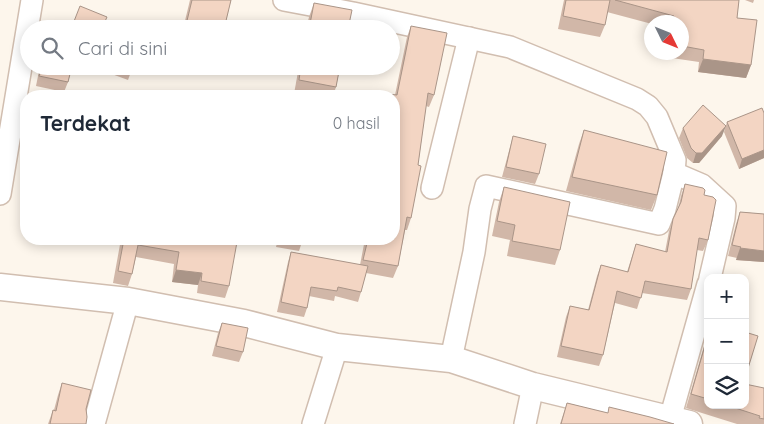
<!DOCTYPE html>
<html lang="id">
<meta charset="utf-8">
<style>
:root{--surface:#fff;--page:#f2f2f3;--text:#1f2937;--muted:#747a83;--line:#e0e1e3}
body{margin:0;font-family:Quicksand,sans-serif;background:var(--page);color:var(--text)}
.controls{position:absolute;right:15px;bottom:15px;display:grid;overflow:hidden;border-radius:10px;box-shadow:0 2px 12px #0003}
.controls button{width:45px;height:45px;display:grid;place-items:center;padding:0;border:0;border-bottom:1px solid var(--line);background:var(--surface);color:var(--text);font:25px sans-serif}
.compass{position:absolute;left:644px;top:15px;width:45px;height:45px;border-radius:50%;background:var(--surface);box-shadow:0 2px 12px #0003;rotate:133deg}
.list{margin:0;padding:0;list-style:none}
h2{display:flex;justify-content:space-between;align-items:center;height:65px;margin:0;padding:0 20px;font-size:21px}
h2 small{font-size:16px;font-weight:400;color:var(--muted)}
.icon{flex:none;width:28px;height:28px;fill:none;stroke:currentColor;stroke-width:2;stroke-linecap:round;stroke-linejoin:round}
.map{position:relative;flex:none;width:764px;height:424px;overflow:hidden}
.search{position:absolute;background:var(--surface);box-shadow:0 2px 12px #0003;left:20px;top:20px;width:380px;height:55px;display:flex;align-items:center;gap:12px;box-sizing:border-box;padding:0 18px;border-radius:28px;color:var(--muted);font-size:19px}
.panel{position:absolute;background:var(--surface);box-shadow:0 2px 12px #0003;left:20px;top:90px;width:380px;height:155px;border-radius:20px}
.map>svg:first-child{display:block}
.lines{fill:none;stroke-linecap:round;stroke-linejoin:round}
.minor-casing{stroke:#d1beb0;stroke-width:24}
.tertiary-casing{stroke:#d1beb0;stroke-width:29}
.minor{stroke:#fff;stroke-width:21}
.tertiary{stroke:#fff;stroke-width:26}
.wall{fill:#d1b7a8}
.shaded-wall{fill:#aa9588}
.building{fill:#f3d5c3;stroke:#aa9588}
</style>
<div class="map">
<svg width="764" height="424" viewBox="0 0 764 424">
<rect width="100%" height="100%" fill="#fdf6ec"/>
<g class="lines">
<!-- minor casing -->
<g class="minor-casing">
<g id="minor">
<path d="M284 0 353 13 510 47 637 99 648 106 657 117 675 160 674 173 702 185 725 206 724 218 710 278"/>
<path d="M432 188 469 38"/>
<path d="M0 194 32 0"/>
<path d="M451 359 474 252 480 209 486 186 659 224 665 209 674 173"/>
<path d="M670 419 708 284"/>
<path d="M94 424 128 301"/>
<path d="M313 424 337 347"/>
<path d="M525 424 533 386"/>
</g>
</g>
<!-- tertiary casing -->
<g class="tertiary-casing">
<path id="tertiary" d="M0 287 128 301 244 323 337 347 451 359 533 386 689 424"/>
</g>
<!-- minor -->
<use href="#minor" class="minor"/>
<!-- tertiary -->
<use href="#tertiary" class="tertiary"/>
</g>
<!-- wall -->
<g class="wall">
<path d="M190 0H231L224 29H183Z"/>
<path d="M564 0H739L737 18 751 65 746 78 698 72 699 62 665 57 666 52H682V22H652V24L607 12 605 25 600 37 558 29Z"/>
<path d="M745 0H754L753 3Z"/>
<path d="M314 3 348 29H306L309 17Z"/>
<path d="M411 26 434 95 429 107 426 106 411 218 407 230H405L398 266 393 278 366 273 361 292 358 302 335 296 334 301 309 296 307 308 304 317 277 312 288 262 291 252 360 265 365 239H394V96H354L356 91 395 95 407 37Z"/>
<path d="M40 66H72L68 82 64 92 36 86Z"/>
<path d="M90 66H133L128 80Z"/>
<path d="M299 66H340L336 87 333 96H304L294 94Z"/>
<path d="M764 113V158L739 169 724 132 727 122Z"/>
<path d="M683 128 722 136 699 163H693L687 158 679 138Z"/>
<path d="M584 130 657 195 651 210 566 191 579 144Z"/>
<path d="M513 136 539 174 535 184 502 177 510 147Z"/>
<path d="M685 184 704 195 708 240 703 251 697 250 691 289 687 300 642 293 637 309 615 303 603 355 599 366 557 357 566 317 570 306 588 310 597 276 601 265 627 272 636 244 665 252 669 231 678 209 681 196Z"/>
<path d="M504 187 560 250 555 265 507 256 510 240 492 236 499 202Z"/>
<path d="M740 212 764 214V262L736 260 737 258 728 256 736 224Z"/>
<path d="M121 239H219L229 286 225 298 197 293 198 285 172 282 174 264 136 257 132 274 128 286 113 283Z"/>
<path d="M278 239H303L299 251 276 247Z"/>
<path d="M222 323 243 352 239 362 212 356 218 333Z"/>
<path d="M708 332V405H745L764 388V424H737L686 408Z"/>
<path d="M62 383 86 409V424H48L53 410H54L58 395Z"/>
<path d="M567 403 607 413 674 424H560Z"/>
</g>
<!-- shaded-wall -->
<g class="shaded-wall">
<path d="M703 59 751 65 746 78 698 72Z"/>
<path d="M726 126 722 136 699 163H693L696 153Z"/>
<path d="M764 150V158L739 169 742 159Z"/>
<path d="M740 248 764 251V262L736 260Z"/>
<path d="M176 270 202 273 198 285 172 282Z"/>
</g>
<!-- building -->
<g class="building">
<path d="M192 0H231L224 29H185Z"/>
<path d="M566 0H610L605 25 563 16Z"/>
<path d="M615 0H739L737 18 757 20 751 65 703 59 704 50 682 46V22H673L674 16Z"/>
<path d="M314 3 352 10 348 29H309Z"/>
<path d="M80 6 107 17 102 28 104 29H71Z"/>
<path d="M411 26 447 33 434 95 428 93 418 165 421 166 411 218 407 217 398 266 363 260 368 239H394V96H355L356 91 397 95Z"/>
<path d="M42 66H72L68 82 39 76Z"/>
<path d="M122 66H133L131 70Z"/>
<path d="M301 66H340L336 87 299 80Z"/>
<path d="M703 105 726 126 702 153H696L691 148 683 128Z"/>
<path d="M762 108 764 113V150L742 159 727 122Z"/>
<path d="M584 130 667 152 657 195 572 177Z"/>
<path d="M513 136 546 144 539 174 506 167Z"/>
<path d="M685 184 703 188 705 190 704 195 713 197 716 200 708 240 699 238 691 289 645 281 641 298 617 291 603 355 561 346 570 306 589 310 601 265 628 272 636 244 667 252 673 219 681 202Z"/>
<path d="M504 187 570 202 560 250 512 241 515 225 497 221Z"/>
<path d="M740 212 764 214V251L740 248 741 247 732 245Z"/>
<path d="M124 239H219L237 242 229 286 201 281 202 273 176 270 179 252 138 245 132 274 118 271Z"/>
<path d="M291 252 368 266 361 292 338 287 337 291 311 287 307 308 281 302Z"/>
<path d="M222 323 248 328 243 352 216 346Z"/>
<path d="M745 332 758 336 745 378Z"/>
<path d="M708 335V399L691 394Z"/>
<path d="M62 383 91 390 86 409 87 417 86 424H50L53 410 56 411Z"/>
<path d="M745 384 764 388V419L759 418 760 416 726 405H745Z"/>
<path d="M567 403 608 413 609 407 650 417 674 424H561Z"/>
</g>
</svg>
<div class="controls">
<button>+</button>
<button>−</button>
<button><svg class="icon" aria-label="layers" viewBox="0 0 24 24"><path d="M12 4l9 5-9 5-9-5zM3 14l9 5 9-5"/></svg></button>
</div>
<svg class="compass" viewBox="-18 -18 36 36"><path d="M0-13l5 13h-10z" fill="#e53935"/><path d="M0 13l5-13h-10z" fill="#747a83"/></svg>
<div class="search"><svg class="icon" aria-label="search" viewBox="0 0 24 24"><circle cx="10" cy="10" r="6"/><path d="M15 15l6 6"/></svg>Cari di sini</div>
<section class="panel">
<h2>Terdekat<small>0 hasil</small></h2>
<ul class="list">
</ul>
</section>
</div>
